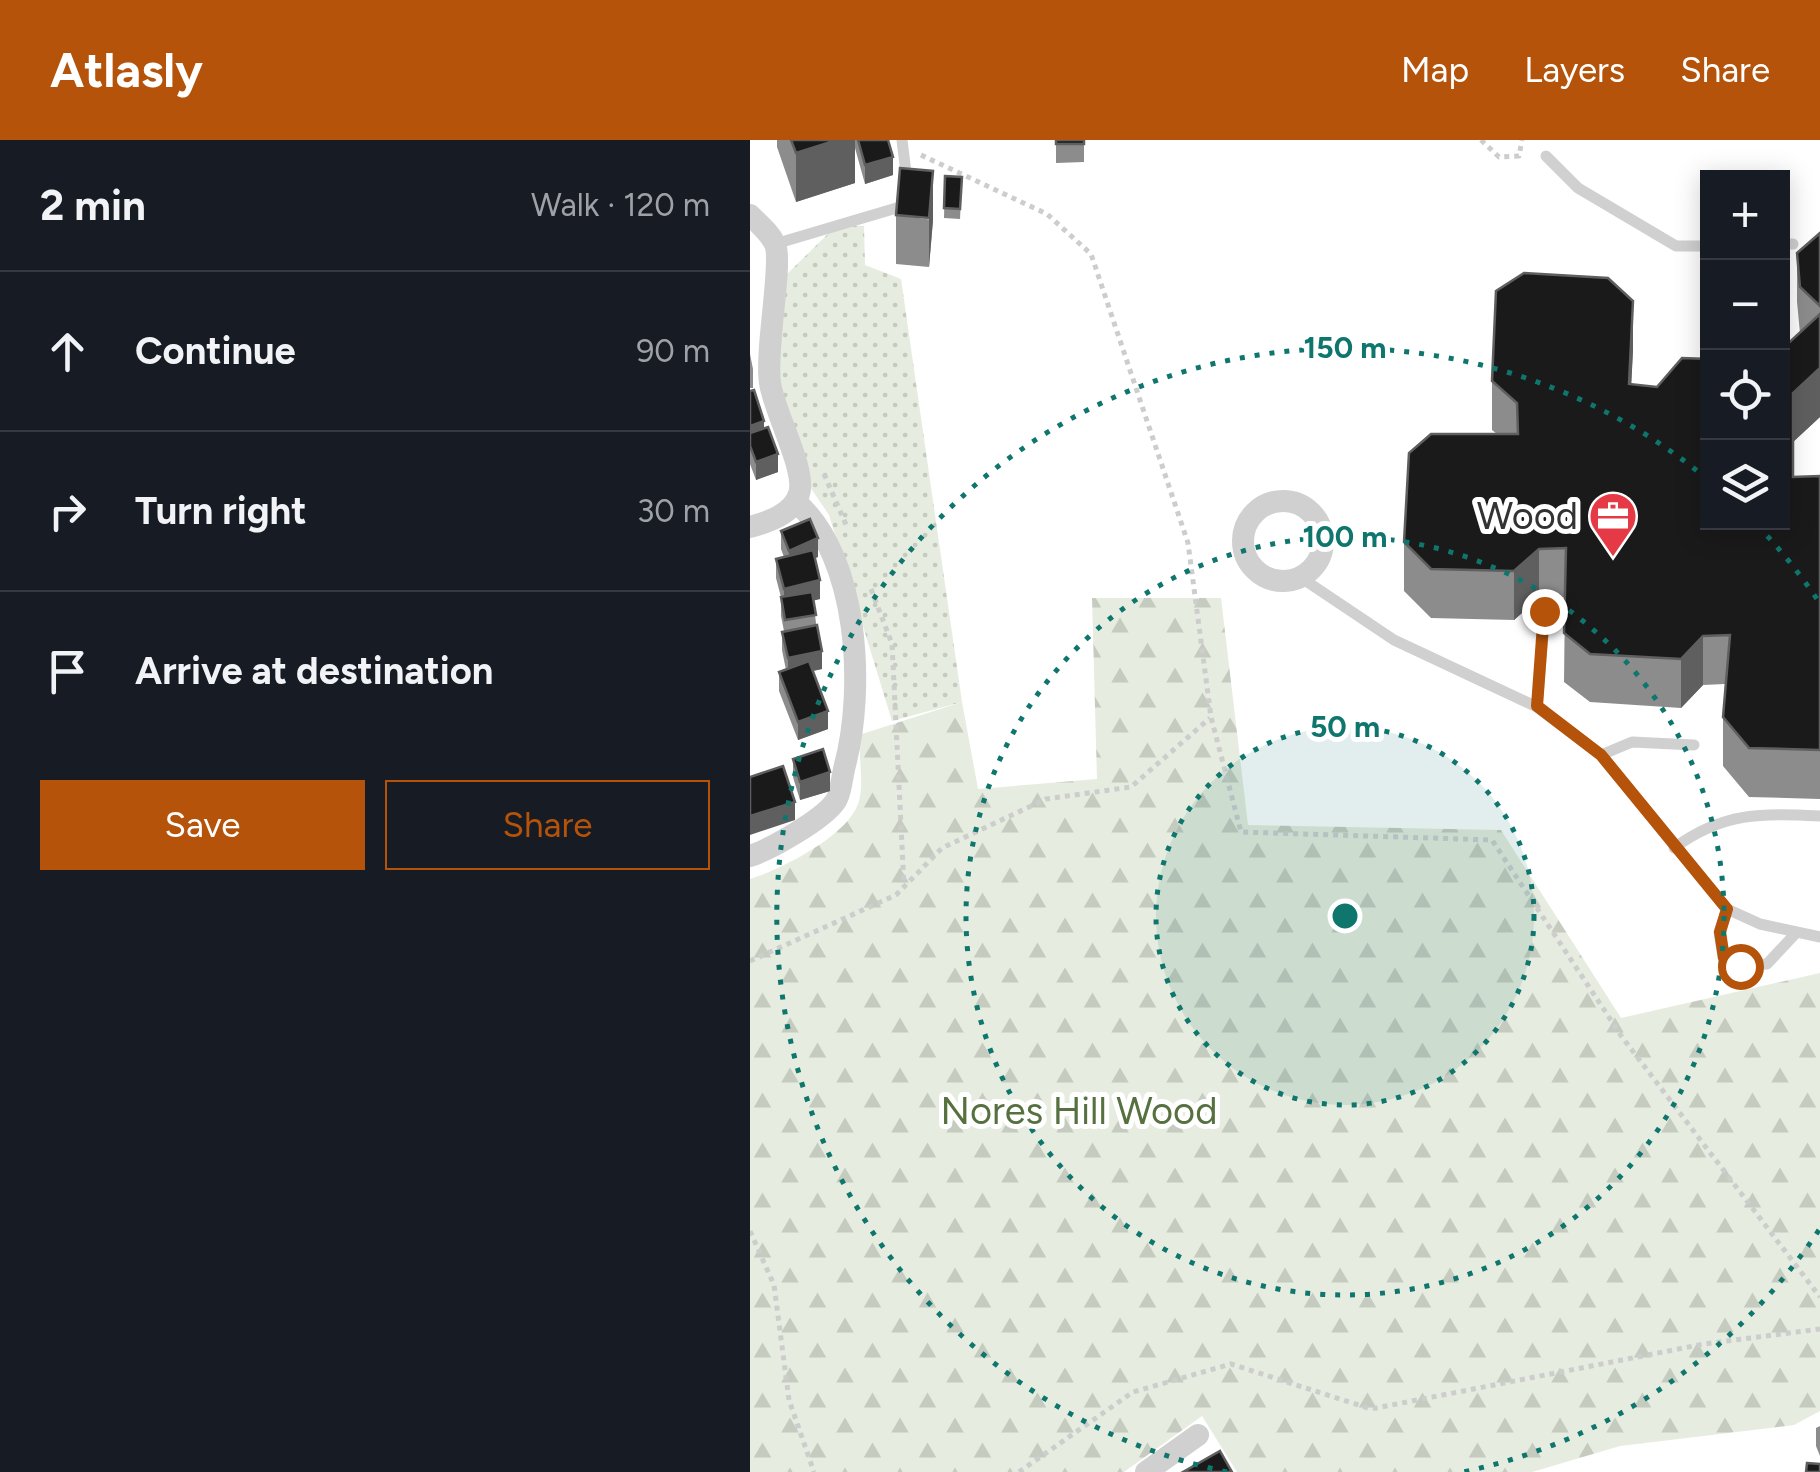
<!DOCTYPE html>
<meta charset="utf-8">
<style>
:root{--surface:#171b24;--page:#242831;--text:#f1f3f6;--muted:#9ea1a6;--line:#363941;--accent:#b45309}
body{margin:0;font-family:Figtree,sans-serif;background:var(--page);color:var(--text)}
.controls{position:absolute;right:30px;top:30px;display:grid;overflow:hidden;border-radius:0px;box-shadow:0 5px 25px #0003}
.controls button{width:90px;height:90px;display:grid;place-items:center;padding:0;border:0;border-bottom:2px solid var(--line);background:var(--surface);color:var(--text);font:50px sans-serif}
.stop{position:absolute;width:30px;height:30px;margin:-22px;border:8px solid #b45309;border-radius:50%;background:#fff}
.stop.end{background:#b45309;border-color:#fff;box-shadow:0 2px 10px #0008}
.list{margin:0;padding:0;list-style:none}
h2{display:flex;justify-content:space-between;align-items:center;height:130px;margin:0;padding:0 40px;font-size:42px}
h2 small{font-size:32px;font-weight:400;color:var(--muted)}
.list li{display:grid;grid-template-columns:65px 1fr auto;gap:30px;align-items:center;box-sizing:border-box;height:160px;padding:0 40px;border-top:2px solid var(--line)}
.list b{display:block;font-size:38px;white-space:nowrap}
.list em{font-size:32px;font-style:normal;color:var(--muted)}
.actions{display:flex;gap:20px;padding:30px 40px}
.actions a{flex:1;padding:22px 0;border:2px solid var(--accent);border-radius:0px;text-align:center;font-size:35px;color:var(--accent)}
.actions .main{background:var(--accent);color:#fff}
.icon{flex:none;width:55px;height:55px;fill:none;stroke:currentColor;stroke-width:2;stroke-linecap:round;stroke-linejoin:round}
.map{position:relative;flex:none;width:1070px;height:1332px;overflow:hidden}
header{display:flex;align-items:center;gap:60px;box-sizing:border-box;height:140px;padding:0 50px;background:var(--accent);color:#fff}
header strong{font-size:48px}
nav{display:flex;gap:55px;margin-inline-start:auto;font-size:35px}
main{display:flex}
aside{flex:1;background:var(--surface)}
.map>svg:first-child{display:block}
.grass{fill:url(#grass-dots)}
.forest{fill:url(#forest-firs)}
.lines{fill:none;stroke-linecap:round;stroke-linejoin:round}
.path{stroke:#cdcdcd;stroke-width:5;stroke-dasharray:5 5;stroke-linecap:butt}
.service{stroke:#d0d0d0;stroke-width:11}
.minor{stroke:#d0d0d0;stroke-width:22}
.wall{fill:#8c8c8c}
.shaded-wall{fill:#5f5f5f}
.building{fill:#1a1a1a;stroke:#5f5f5f;stroke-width:2.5}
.route{stroke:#b45309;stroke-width:12}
.ring{fill:none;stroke:#0f766e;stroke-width:5;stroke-dasharray:5 10}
.labels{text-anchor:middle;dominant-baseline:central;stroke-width:10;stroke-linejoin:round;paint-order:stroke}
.poi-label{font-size:38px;fill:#333;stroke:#fff;text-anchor:end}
.park-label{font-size:38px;fill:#56703f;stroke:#fff}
.centre{fill:#0f766e;stroke:#fff;stroke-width:5}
.ring-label{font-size:30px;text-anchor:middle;font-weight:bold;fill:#0f766e;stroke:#fff;stroke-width:10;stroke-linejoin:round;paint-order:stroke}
</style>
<header>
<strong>Atlasly</strong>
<nav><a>Map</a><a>Layers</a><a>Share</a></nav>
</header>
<main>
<aside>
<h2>2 min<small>Walk · 120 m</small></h2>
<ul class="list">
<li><svg class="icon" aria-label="ahead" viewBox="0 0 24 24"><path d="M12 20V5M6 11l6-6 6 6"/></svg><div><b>Continue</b></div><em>90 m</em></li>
<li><svg class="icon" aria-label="right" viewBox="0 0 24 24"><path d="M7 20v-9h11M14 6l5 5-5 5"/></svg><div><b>Turn right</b></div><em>30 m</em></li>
<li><svg class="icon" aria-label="arrive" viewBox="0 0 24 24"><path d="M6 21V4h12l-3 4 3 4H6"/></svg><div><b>Arrive at destination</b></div></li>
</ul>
<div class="actions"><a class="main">Save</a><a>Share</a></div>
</aside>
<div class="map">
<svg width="1070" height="1332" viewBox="0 0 1070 1332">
<defs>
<pattern id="grass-dots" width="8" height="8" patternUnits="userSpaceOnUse" patternTransform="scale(2.5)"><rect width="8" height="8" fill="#e6ecdf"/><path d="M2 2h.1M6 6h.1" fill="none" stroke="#c6cbc0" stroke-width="1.8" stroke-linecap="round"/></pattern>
<pattern id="forest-firs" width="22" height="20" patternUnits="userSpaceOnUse" patternTransform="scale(2.5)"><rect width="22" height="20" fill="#e6ecdf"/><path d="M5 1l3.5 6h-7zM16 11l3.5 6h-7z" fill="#c6cbc0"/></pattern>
</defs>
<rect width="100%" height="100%" fill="#fff"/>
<!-- grass -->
<path class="grass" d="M87 85 114 86 115 125 151 139 212 562 142 581 79 375 56 341 29 255V142Z"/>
<!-- forest -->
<path class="forest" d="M342 458H471L498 685 751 690 871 878 1070 833V1271L1044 1285 870 1306 782 1332H487L452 1276 374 1332H0V739C30 730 97 696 108 664 116 641 106 617 112 594L212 562 228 649 347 639Z"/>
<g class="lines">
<!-- path -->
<g class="path">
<path d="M731 0 749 17 769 16 772 0"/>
<path d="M171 15 297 74 341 114 438 403 461 577 491 692 742 700 872 897 1070 1157"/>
<path d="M74 334 97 387"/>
<path d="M121 449 142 504 154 746"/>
<path d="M0 821 146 755 192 708 296 659 381 647 460 578"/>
<path d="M0 1091 24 1145 39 1260 64 1332"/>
<path d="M269 1332 383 1252 481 1224 621 1269 954 1204 1070 1189"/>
</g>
<!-- service -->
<g class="service">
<path d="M152 0 157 41"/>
<path d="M796 16 828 48 926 106H958"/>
<path d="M25 104 160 64"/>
<path d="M1032 104H1043"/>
<path d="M553 439 644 500 787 567 851 615 977 769 1010 784 1070 797"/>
<path d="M787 567 795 471"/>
<path d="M851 615 882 602 944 605"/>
<path d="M924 708C973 672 1011 673 1070 676"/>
<path d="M977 769 969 792 973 818 990 826 1017 824 1046 793"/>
</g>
<!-- minor -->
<g class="minor">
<path d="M0 75C9 84 20 93 25 104 33 122 15 209 20 243 24 272 57 331 49 354 43 374 18 382 0 387"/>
<circle cx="533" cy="401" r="40"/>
<path d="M0 716C21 709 72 680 85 662 91 654 92 636 95 625 115 549 109 417 46 362"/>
<path d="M396 1332 448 1295"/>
</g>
</g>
<!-- wall -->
<g class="wall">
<path d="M27 0H138L143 35 115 44 105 8V43L46 62 27 7Z"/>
<path d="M306 0H334V22L306 23Z"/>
<path d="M195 36 212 37 210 79 194 78Z"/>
<path d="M146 75 183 80 179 127 146 124Z"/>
<path d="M1070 93V277L1043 302V337L1070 336V659L999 657 973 626V577L975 544 953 545 931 568 840 562 814 542 815 457 789 458 764 480 681 478 654 451V402L747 294 742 290V241L883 210 881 244 958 382 1050 193 1047 162V113Z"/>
<path d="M0 214 3 229V248H0Z"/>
<path d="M0 251 14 288 28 332 6 340 0 324Z"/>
<path d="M31 391 68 417 64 418 70 459 63 460 72 529 63 531 78 589 48 600 29 551V532L36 530 32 510V492L34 491 31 476V457L26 438V419L34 417 31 409Z"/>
<path d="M43 619 80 651 50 660 43 637Z"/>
<path d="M1070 1286V1316L1066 1306V1288Z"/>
</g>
<!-- shaded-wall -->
<g class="shaded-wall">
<path d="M87 0H105V43L46 62V13Z"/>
<path d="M143 17V35L115 44V25Z"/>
<path d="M183 31V80L179 127V78Z"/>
<path d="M883 161V210L879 292V244Z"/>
<path d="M1070 228V277L1043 302V253Z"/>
<path d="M14 281V300L0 304V286Z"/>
<path d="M28 314V332L6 340V322Z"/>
<path d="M68 398V417L39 429V411Z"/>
<path d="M789 409V458L764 480V431Z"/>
<path d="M70 440V459L34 468V449Z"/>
<path d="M953 496V545L931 568V519Z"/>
<path d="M72 511V529L38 536V518Z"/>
<path d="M78 571V589L48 600V582Z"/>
<path d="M80 632V651L50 660V642Z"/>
<path d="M45 662V680L0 695V676Z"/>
</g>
<!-- building -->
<g class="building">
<path d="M41 0H87L46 13Z"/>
<path d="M108 0H138L143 17 115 25Z"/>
<rect x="306" y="0" width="28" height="4"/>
<path d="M150 28 183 31 179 78 146 75Z"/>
<path d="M195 36 212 37 210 69 194 68Z"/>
<path d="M1070 93V166L1050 147 1047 113Z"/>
<path d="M774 133 858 138 883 161 879 244 907 247 932 218 958 219V382H1032V209L1070 174V228L1043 253V337L1070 336V610L999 608 973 577 980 495 953 496 931 519 840 514 814 493 816 408 789 409 764 431 681 429 654 402 659 313 681 294H768L767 263 742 241 746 151Z"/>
<path d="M4 250 14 281 0 286V251Z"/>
<path d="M18 287 28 314 6 322 0 306V293Z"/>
<path d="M60 379 68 398 39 411 31 391Z"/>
<path d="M63 410 70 440 34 449 26 419Z"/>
<path d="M62 452 66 475 35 480 31 457Z"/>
<path d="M67 485 72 511 38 518 32 492Z"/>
<path d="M59 521 78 571 48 582 29 532Z"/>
<path d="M73 609 80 632 50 642 43 619Z"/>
<path d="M33 626 45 662 0 676V637Z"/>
<path d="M470 1311 482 1332H433Z"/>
<path d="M1057 1323 1070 1324V1332H1056Z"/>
</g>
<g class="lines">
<!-- route -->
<path class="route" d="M794 471 787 566 851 615 977 769 970 792 974 818 990 826"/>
</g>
<!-- distance rings -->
<circle cx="595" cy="776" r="189" fill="#0f766e" fill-opacity=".12"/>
<g class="ring">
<circle cx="595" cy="776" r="189"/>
<circle cx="595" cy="776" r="379"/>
<path d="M1069 1090A568 568 0 0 1 713 1332M477 1332A568 568 0 1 1 956 338M1007 385A568 568 0 0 1 1069 462"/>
</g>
<!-- icons -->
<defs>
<g id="office-pin" transform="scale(2.5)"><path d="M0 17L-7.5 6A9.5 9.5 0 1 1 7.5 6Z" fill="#e63946" stroke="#fff"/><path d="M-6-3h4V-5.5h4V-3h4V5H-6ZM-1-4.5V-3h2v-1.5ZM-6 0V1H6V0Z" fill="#fff"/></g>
</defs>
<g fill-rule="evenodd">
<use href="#office-pin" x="863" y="376"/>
</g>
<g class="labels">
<!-- poi labels -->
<g class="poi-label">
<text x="828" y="376">Wood</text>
</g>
<!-- park labels -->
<g class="park-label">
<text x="329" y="971">Nores Hill Wood</text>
</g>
</g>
<circle cx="595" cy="776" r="15" class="centre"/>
<g class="ring-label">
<text x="595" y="218">150 m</text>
<text x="595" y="407">100 m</text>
<text x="595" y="597">50 m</text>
</g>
</svg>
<div class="controls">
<button>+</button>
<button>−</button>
<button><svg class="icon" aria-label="locate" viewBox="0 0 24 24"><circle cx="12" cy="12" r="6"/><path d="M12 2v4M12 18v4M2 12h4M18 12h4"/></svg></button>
<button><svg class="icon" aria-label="layers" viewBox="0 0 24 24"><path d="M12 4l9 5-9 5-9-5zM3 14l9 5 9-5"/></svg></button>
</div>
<div class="stop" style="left:990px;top:826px"></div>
<div class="stop end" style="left:794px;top:471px"></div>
</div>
</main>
